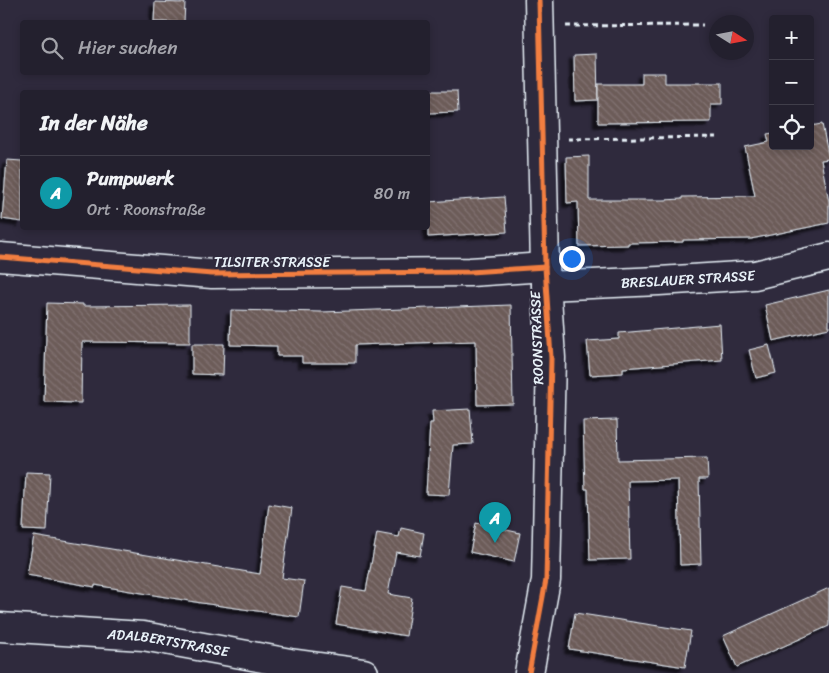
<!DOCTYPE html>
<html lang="de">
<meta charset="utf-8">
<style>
:root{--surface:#23202e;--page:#2f2d3a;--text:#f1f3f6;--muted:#a3a3aa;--line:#403e4a;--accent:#b45309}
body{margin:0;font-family:Sriracha,sans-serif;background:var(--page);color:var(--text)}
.controls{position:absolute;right:15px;top:15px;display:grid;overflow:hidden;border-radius:5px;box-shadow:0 2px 8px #0003}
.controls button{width:45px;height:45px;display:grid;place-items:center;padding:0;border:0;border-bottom:1px solid var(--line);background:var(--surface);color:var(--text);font:25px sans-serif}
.compass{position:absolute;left:709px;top:15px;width:45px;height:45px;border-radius:50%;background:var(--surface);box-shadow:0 2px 8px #0003;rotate:101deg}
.you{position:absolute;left:571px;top:258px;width:18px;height:18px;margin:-12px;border:4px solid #fff;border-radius:50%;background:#1a73e8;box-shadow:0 0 0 8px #1a73e833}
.badge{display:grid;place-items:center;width:32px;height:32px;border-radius:50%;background:var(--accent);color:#fff;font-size:16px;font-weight:700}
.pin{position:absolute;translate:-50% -41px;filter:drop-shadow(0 1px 2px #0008)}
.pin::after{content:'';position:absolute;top:26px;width:18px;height:15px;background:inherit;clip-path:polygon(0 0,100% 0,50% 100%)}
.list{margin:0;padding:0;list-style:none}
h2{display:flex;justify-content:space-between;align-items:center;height:65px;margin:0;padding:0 20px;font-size:21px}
h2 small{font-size:16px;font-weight:400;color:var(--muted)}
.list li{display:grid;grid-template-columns:32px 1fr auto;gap:15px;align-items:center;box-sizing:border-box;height:75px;padding:0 20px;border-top:1px solid var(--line)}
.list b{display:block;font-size:19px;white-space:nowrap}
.list p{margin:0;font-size:16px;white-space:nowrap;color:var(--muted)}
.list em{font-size:16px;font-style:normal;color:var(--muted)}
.icon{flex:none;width:28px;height:28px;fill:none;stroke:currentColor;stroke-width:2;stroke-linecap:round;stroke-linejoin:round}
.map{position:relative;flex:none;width:829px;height:673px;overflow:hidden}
.search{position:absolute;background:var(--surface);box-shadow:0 2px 8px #0003;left:20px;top:20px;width:410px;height:55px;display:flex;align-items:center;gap:12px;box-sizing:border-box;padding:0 18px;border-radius:5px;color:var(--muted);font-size:19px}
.panel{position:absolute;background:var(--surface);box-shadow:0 2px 8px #0003;left:20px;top:90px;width:410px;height:140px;border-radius:5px}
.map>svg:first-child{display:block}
.building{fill:url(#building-back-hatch);stroke:#e8f1f8;filter:url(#shadow)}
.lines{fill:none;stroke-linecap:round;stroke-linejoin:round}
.minor-casing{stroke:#e8f1f8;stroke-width:31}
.path{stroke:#e8f1f8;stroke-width:3;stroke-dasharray:5 4;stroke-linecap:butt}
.minor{stroke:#2f2a3d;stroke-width:28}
.cycleway-casing{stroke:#2f2a3d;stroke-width:8}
.cycleway{stroke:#f27e40;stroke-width:5}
.labels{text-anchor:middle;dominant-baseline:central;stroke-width:4;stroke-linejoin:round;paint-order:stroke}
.street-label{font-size:14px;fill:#e8f1f8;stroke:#2f2a3d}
</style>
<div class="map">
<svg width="829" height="673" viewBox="0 0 829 673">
<defs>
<pattern id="building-back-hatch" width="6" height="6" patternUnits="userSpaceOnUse" patternTransform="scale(1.25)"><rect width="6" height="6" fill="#6c5b59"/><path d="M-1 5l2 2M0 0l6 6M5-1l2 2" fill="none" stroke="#817372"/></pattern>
<filter id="shadow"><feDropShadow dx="-4.5" dy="4.5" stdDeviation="1" flood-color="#0009"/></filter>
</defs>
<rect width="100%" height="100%" fill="#2f2a3d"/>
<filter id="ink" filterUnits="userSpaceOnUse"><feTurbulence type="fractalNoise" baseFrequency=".02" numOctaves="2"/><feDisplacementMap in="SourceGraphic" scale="10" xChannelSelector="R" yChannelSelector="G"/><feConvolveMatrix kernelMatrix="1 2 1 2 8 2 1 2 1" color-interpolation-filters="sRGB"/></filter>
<g filter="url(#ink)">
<!-- building -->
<g class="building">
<path d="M155 2 185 3 184 22H154Z"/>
<path d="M597 54 598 100 575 101 574 55Z"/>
<path d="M642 73H665V83H722V104H711V122L598 123V84H642Z"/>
<path d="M427 91H457L458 112 428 113Z"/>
<path d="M822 124 829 159 821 160 829 202V223L751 239 683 240V242L628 243V245L579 246 578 202 567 203 566 157 589 156V200H664L682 199V197L755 196 745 147 769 142 767 134 773 133V146H810V126Z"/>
<path d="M7 160 22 161V222L2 219Z"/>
<path d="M504 197 507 232 428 237V202Z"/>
<path d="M829 290V328L773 341 765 305Z"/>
<path d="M47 303 83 304V306L190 305V343L82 342 81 403 44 402Z"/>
<path d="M511 305 513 404 477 405 476 341 355 345V363H302V356H277V346L230 345 231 310 322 312Z"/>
<path d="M720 324 722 360 623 368V373L590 375 587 341 619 339V333Z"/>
<path d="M192 344H224L223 375 192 374Z"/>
<path d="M769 345 776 373 756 378 749 350Z"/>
<path d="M470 409 473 444 453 445 449 495 426 494 430 423H433L432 411Z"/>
<path d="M617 420 618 460 707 458 708 479H699L701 564 680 565 678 480 628 481 630 559 590 560 588 489H585L583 421Z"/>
<path d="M26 472 50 473 47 531 23 530Z"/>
<path d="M269 504 292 508 282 578 304 581 299 617 201 603 95 585V587L27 575 34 536 260 574Z"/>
<path d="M476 523 520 533 514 562 470 552Z"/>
<path d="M401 528 424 533 420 556 396 552 388 594 412 598 406 636 336 624 342 587 366 591 377 533 399 537Z"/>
<path d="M829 588V626L737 667 723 636Z"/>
<path d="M575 613 691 631 685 667 569 649Z"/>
</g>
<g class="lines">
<!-- minor casing -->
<g class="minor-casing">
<g id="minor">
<path d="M0 257 212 274 470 272 545 267"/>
<path id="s1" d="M546 286 659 281 755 275 829 257"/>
<path id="s2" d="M0 627 143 636 290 663 364 673"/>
<path d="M529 673 546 580 551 358 545 267 539 0"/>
</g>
</g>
<!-- path -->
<g class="path">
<path d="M566 26 703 25"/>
<path d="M568 139 720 137"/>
</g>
<!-- minor -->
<use href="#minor" class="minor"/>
<!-- cycleway casing -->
<g class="cycleway-casing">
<g id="cycleway">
<path d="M0 257 212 274 470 272 545 267"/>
<path d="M529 673 546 580 551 358 545 267 539 0"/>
</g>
</g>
<!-- cycleway -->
<use href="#cycleway" class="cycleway"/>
</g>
</g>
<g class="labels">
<!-- street labels -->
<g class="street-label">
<text x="272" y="262">TILSITER STRASSE</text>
<text stroke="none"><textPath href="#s1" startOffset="142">BRESLAUER STRASSE</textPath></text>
<text transform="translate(537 338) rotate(-92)">ROONSTRASSE</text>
<text stroke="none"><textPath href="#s2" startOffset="169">ADALBERTSTRASSE</textPath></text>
</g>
</g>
</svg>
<div class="controls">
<button>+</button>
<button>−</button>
<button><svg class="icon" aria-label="locate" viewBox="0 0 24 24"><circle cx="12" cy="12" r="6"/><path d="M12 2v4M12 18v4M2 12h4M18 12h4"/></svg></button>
</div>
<svg class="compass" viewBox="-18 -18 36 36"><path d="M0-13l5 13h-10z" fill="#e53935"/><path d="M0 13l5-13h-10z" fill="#a3a3aa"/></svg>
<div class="you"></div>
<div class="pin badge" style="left:495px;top:543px;background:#0f9aa8">A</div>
<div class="search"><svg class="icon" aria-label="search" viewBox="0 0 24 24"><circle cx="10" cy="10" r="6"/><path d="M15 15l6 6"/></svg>Hier suchen</div>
<section class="panel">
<h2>In der Nähe<small></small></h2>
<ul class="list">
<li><span class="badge" style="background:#0f9aa8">A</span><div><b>Pumpwerk</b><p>Ort · Roonstraße</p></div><em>80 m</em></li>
</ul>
</section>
</div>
